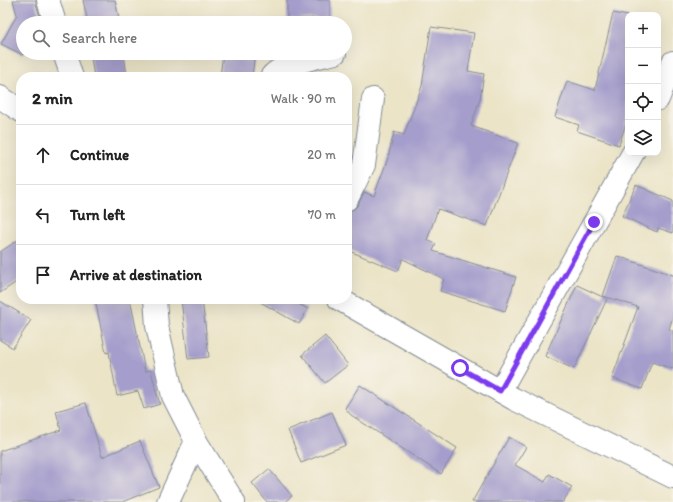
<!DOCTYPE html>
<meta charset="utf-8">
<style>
:root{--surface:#fff;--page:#f2f2f2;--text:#222;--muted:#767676;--line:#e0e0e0}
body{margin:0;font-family:Itim,sans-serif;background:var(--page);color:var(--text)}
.controls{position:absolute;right:12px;top:12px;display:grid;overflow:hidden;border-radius:8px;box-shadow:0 4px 16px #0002}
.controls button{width:36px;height:36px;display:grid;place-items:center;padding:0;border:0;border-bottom:1px solid var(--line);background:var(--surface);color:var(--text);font:20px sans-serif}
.stop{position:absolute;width:12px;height:12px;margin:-9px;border:3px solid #7c3aed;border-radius:50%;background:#fff}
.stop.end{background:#7c3aed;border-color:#fff;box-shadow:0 1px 4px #0008}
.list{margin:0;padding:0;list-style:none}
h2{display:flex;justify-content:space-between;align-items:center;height:52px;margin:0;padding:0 16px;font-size:17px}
h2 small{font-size:13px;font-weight:400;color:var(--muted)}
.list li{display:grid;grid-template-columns:26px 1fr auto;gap:12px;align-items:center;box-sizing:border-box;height:60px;padding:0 16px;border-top:1px solid var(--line)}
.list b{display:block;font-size:15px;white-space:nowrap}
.list em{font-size:13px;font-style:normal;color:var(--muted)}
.icon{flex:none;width:22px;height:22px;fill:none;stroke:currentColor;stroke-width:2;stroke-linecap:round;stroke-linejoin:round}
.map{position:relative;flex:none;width:673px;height:502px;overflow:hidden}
.search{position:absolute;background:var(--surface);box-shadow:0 4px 16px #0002;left:16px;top:16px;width:336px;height:44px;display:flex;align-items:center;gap:10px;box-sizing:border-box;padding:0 14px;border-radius:22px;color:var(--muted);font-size:15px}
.panel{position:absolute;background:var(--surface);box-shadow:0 4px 16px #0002;left:16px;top:72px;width:336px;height:232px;border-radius:16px}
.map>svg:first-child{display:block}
.building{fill:#a59ecc}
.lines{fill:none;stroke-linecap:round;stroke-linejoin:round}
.minor-casing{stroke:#838a92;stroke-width:24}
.major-casing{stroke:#838a92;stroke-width:24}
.minor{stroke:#fff;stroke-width:22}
.major{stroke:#fff;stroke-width:22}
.route{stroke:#7c3aed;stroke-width:5}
</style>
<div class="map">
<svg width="673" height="502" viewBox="0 0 673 502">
<rect width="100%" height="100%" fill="#f7f3e8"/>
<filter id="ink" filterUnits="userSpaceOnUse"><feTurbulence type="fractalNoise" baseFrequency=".025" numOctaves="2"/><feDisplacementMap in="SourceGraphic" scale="8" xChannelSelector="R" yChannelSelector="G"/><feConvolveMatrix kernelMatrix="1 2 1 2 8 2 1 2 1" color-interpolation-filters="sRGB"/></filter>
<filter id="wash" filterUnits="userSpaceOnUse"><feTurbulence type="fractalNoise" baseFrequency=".012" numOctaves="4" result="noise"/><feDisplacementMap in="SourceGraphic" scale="16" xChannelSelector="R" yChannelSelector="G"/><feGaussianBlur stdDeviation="0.9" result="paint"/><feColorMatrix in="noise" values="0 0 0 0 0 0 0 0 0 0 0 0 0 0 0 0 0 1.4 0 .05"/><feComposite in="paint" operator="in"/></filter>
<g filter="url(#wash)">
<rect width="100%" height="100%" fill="#ebe4c7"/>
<g id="blocks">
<!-- building -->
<g class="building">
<path d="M13 0H36V4L42 23H23V55L1 44 17 15Z"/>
<path d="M83 0H115L120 23H88Z"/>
<path d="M287 0H330V18L287 19Z"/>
<path d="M613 13 628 16V117L619 145 577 131 579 125 555 117 567 81 595 90Z"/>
<path d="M431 27 474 33 468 71 484 74 480 99 471 126 518 143 487 226 438 209 427 240 436 244 433 251 516 277 505 311 440 291 444 279 403 259 398 271 347 250V211L354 209 358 205 364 192 374 196 388 158 394 132 404 135 422 86Z"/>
<path d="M116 53H124L127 77H94L91 57Z"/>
<path d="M223 53H255L252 77H220Z"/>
<path d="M636 185 673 201V233L658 228 657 232 622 216Z"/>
<path d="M21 238V279L0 293V252Z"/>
<path d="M617 256 673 275V316L669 329 673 331V369L652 362 642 389 612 378 638 307 603 296Z"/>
<path d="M577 285 607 299 574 369 545 356Z"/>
<path d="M95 299H130L145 371 151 370 156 391 160 404 144 409 138 391 117 396 109 352 106 353Z"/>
<path d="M181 299H202L209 357 188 359Z"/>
<path d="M255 299H290L308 309 299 324Z"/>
<path d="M0 301 31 320 13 348 0 340Z"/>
<path d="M325 336 348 365 325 383 302 355Z"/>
<path d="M360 385 457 448 441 474 351 415 345 408Z"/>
<path d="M86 403 102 457 140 441 159 487 122 502H0V451L61 430 56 411Z"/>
<path d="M332 412 346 445 301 463 288 430Z"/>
<path d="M509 437 526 447 515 465 545 482 549 474 572 487 563 502H472Z"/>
<path d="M269 469 292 496 284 502H267L252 483Z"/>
</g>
</g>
</g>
<g filter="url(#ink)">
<use href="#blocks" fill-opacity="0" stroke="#838a92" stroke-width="1"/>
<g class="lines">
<!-- minor casing -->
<g class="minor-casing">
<g id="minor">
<path d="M48 0 55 23"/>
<path d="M64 53 72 77"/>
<path d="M271 77C279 64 320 57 335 53"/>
<path d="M658 99 673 62"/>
<path d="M347 199 364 165 373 99"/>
<path d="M155 299 157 326 173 396 196 441 234 502"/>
<path d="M500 391 633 153"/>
<path d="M168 502 196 441"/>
</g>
</g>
<!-- major casing -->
<g class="major-casing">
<g id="major">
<path d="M0 97 21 111"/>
<path d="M339 299 514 399 673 477"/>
</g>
</g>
<!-- minor -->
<use href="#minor" class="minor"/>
<!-- major -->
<use href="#major" class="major"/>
</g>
</g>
<g class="lines" filter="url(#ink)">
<!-- route -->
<path class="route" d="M460 368 500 391 594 222"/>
</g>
</svg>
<div class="controls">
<button>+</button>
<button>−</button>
<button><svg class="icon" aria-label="locate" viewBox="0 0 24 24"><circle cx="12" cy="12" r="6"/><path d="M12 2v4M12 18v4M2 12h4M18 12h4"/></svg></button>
<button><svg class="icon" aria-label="layers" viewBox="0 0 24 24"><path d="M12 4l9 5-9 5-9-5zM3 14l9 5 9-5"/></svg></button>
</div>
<div class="stop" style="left:460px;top:368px"></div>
<div class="stop end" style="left:594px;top:222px"></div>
<div class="search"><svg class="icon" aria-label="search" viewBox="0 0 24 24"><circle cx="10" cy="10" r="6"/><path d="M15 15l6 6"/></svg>Search here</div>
<section class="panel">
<h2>2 min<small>Walk · 90 m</small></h2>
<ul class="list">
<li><svg class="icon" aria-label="ahead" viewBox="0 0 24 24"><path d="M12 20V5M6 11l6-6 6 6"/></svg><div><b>Continue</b></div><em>20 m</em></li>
<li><svg class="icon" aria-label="left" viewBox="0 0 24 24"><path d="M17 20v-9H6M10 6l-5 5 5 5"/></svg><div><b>Turn left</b></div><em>70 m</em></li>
<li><svg class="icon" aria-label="arrive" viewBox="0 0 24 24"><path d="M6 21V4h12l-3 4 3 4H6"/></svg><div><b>Arrive at destination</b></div></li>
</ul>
</section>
</div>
